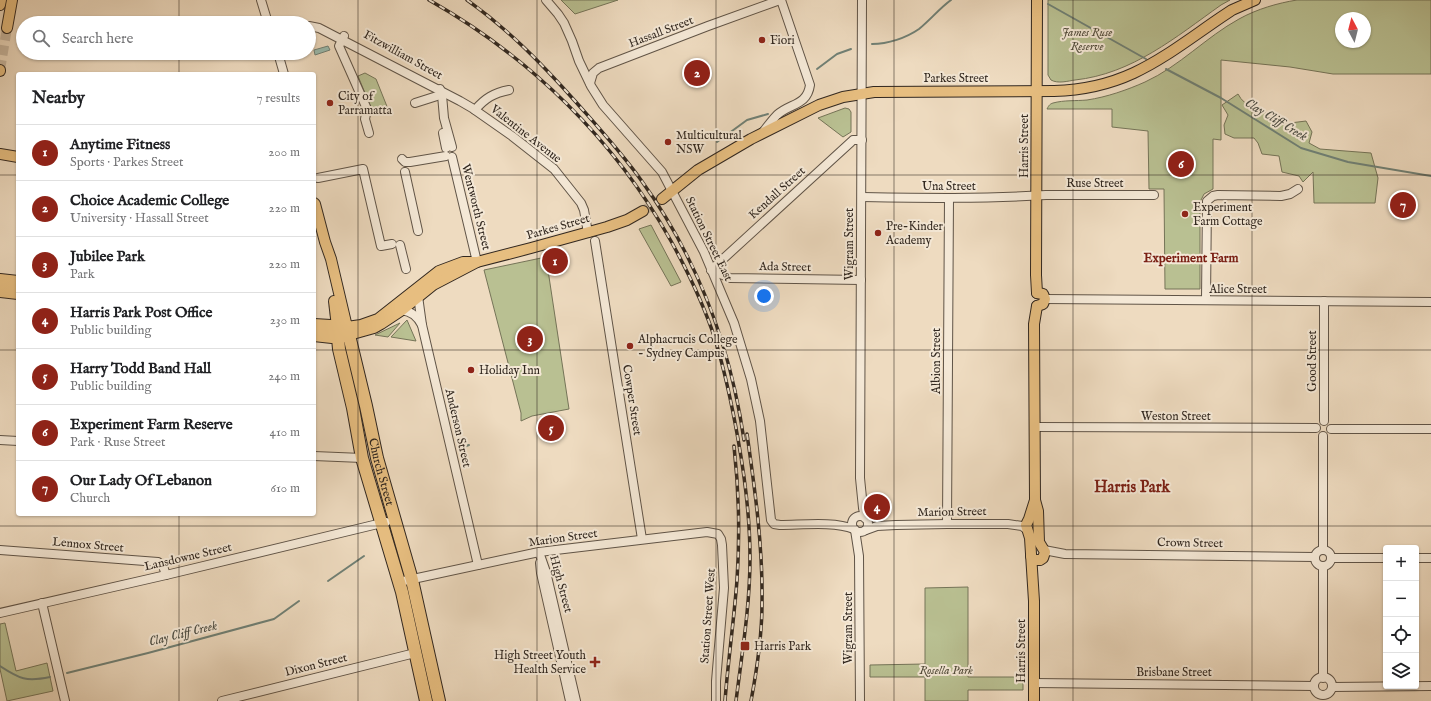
<!DOCTYPE html>
<meta charset="utf-8">
<style>
:root{--surface:#fff;--page:#f2f2f2;--text:#202124;--muted:#757577;--line:#e0e0e0;--accent:#8f2418}
body{margin:0;font-family:"IM FELL English",serif;background:var(--page);color:var(--text)}
.controls{position:absolute;right:12px;bottom:12px;display:grid;overflow:hidden;border-radius:4px;box-shadow:0 1px 3px #0004}
.controls button{width:36px;height:36px;display:grid;place-items:center;padding:0;border:0;border-bottom:1px solid var(--line);background:var(--surface);color:var(--text);font:20px sans-serif}
.compass{position:absolute;left:1335px;top:12px;width:36px;height:36px;border-radius:50%;background:var(--surface);box-shadow:0 1px 3px #0004;rotate:353deg}
.you{position:absolute;left:764px;top:296px;width:14px;height:14px;margin:-10px;border:3px solid #fff;border-radius:50%;background:#1a73e8;box-shadow:0 0 0 6px #1a73e833}
.badge{display:grid;place-items:center;width:26px;height:26px;border-radius:50%;background:var(--accent);color:#fff;font-size:13px;font-weight:700}
.pin{position:absolute;translate:-50% -50%;border:2px solid #fff;box-shadow:0 1px 4px #0006}
.list{margin:0;padding:0;list-style:none}
h2{display:flex;justify-content:space-between;align-items:center;height:52px;margin:0;padding:0 16px;font-size:17px}
h2 small{font-size:13px;font-weight:400;color:var(--muted)}
.list li{display:grid;grid-template-columns:26px 1fr auto;gap:12px;align-items:center;box-sizing:border-box;height:56px;padding:0 16px;border-top:1px solid var(--line)}
.list b{display:block;font-size:15px;white-space:nowrap}
.list p{margin:0;font-size:13px;white-space:nowrap;color:var(--muted)}
.list em{font-size:13px;font-style:normal;color:var(--muted)}
.icon{flex:none;width:22px;height:22px;fill:none;stroke:currentColor;stroke-width:2;stroke-linecap:round;stroke-linejoin:round}
.map{position:relative;flex:none;width:1431px;height:701px;overflow:hidden}
.search{position:absolute;background:var(--surface);box-shadow:0 1px 3px #0004;left:16px;top:16px;width:300px;height:44px;display:flex;align-items:center;gap:10px;box-sizing:border-box;padding:0 14px;border-radius:22px;color:var(--muted);font-size:15px}
.panel{position:absolute;background:var(--surface);box-shadow:0 1px 3px #0004;left:16px;top:72px;width:300px;height:444px;border-radius:4px}
.map>svg:first-child{display:block}
.green{fill:#b9c092;stroke:#757458;fill-rule:evenodd}
.water{fill:#9abbae;stroke:#708075}
.lines{fill:none;stroke-linecap:round;stroke-linejoin:round}
.stream{stroke:#708075;stroke-width:2}
.major-tunnel{stroke:#c8b7a0;stroke-width:10;stroke-dasharray:10 5;stroke-linecap:butt}
.minor-casing{stroke:#605447;stroke-width:10}
.major-casing{stroke:#31271f;stroke-width:12}
.highway-casing{stroke:#31271f;stroke-width:14}
.minor{stroke:#f4e8d6;stroke-width:8}
.major{stroke:#e7be80;stroke-width:10}
.highway{stroke:#e7be80;stroke-width:12}
.rail-casing{stroke:#31271f;stroke-width:3.5}
.rail{stroke:#f4e8d6;stroke-width:2;stroke-dasharray:6;stroke-linecap:butt}
.grid{fill:none;stroke:#31271f;stroke-width:1;stroke-opacity:0.55}
.poi-dot{fill:#8f2418;stroke:#f4e8d6;stroke-width:1.5}
.labels{text-anchor:middle;dominant-baseline:central;stroke-width:4;stroke-linejoin:round;paint-order:stroke}
.street-label{font-size:12px;fill:#31271f;stroke:#f4e8d6}
.park-label{font-size:12px;font-style:italic;fill:#534d3c;stroke:#f4e8d6}
.poi-label{font-size:12px;fill:#31271f;stroke:#f4e8d6;text-anchor:start}
.water-label{font-size:13px;font-style:italic;fill:#4b4c43;stroke:#f4e8d6}
.neighbourhood-label{font-size:13px;font-weight:bold;fill:#7a1f14;stroke:#f4e8d6}
.district-label{font-size:16px;font-weight:bold;fill:#7a1f14;stroke:#f4e8d6}
</style>
<div class="map">
<svg width="1431" height="701" viewBox="0 0 1431 701">
<rect width="100%" height="100%" fill="#eedbc0"/>
<filter id="stains"><feTurbulence type="fractalNoise" baseFrequency=".005" numOctaves="4"/><feColorMatrix values="0 0 0 0 .2 0 0 0 0 .09 0 0 0 0 .02 0 0 0 .5 -.17"/></filter>
<radialGradient id="worn" r=".72"><stop offset=".6" stop-color="#630" stop-opacity="0"/><stop offset="1" stop-color="#630" stop-opacity=".3"/></radialGradient>
<!-- green -->
<g class="green">
<path d="M561 0H618L575 14Z"/>
<path d="M1048 0H1230L1221 5C1176 37 1132 74 1075 80 1068 81 1058 84 1051 80L1048 75Z"/>
<path d="M1297 0H1431V74H1333L1290 67 1221 60V140L1213 139V189L1204 194 1200 202V289H1165L1164 189H1149L1148 131 1112 127V109H1047C1049 105 1050 104 1053 103 1064 100 1076 101 1087 100 1107 97 1127 90 1145 82 1180 66 1206 37 1239 19 1257 9 1278 3 1297 0ZM1341 18H1365V42H1341Z"/>
<path d="M365 73 376 79 388 109 374 115 358 76Z"/>
<path d="M1238 94C1245 108 1260 109 1272 115 1276 117 1279 121 1282 124L1306 121 1312 132 1309 143 1320 149 1371 153 1378 178 1375 203H1314L1313 172 1303 182 1299 176 1282 172 1279 156 1262 154 1258 143 1254 138H1234L1225 134 1224 125 1228 115 1222 105Z"/>
<path d="M845 108 849 109 851 112V132L843 137 818 118Z"/>
<path d="M651 225 681 282 671 286 639 229Z"/>
<path d="M546 257 569 409 532 416 521 421V413L484 270Z"/>
<path d="M407 320 416 341 391 337Z"/>
<path d="M400 323 388 337 375 335Z"/>
<path d="M968 587V677H1023V690H968V701H925V677H870V665L925 664V588Z"/>
<path d="M5 623 16 671 47 663 53 691 7 701 0 669V624Z"/>
</g>
<!-- water -->
<path class="water" d="M328 46 330 50 315 55 314 50Z"/>
<g class="lines">
<!-- stream -->
<g class="stream">
<path d="M1048 4 1146 59"/>
<path d="M872 44C888 44 906 38 919 29 930 20 940 8 951 0"/>
<path d="M817 69 837 54 851 49"/>
<path d="M1166 69 1221 98 1301 148 1348 162 1431 176"/>
<path d="M717 142 747 120 768 114"/>
<path d="M461 448 469 445"/>
<path d="M328 581 364 556"/>
<path d="M0 666C20 679 26 682 50 677"/>
<path d="M67 673 148 653 274 619 299 601"/>
</g>
<!-- major-tunnel -->
<g class="major-tunnel">
<path d="M0 70 7 28"/>
<path d="M643 211 662 199"/>
</g>
<!-- minor casing -->
<g class="minor-casing">
<g id="minor">
<path d="M261 0 268 23"/>
<path d="M546 0 558 14 564 23 572 41 579 61 591 86 603 105 662 172 704 252 734 323 751 379 760 421 771 520 774 524 780 525C802 525 833 521 854 529"/>
<path d="M862 0 860 478 863 508 865 518"/>
<path d="M309 26 319 28 460 101 472 108 512 136 554 169 581 203 584 210 588 233"/>
<path d="M344 36 339 46 367 109 365 119 369 133"/>
<path d="M278 53 284 74"/>
<path d="M590 83 593 73 599 68 708 26 780 0"/>
<path d="M440 89 442 95 444 118 452 147"/>
<path d="M415 103 437 96"/>
<path d="M475 110C485 98 494 93 509 90"/>
<path d="M763 132C767 127 772 120 777 115 790 103 807 106 810 85L781 0"/>
<path d="M443 133 446 148"/>
<path d="M452 157 477 262"/>
<path d="M402 159 405 162H410L446 156"/>
<path d="M405 172 418 231"/>
<path d="M318 178 363 169 381 246 392 244"/>
<path d="M862 197C923 198 985 199 1046 195H1154"/>
<path d="M595 241 642 539"/>
<path d="M400 245 406 269"/>
<path d="M711 270 851 142 853 140H862"/>
<path d="M711 270 730 278 861 280"/>
<path d="M418 296 422 325 478 565"/>
<path d="M1045 299 1431 302"/>
<path d="M1206 300 1207 201 1213 196 1218 195 1281 196 1290 194 1298 189"/>
<path d="M1324 301V421"/>
<path d="M402 310C412 312 417 316 422 325"/>
<path d="M1035 427 1316 428"/>
<path d="M1331 429H1431"/>
<path d="M0 440 18 441"/>
<path d="M314 456 362 458"/>
<circle cx="860" cy="524" r="8"/>
<path d="M947 524 949 198"/>
<path d="M855 530 859 556 860 701"/>
<path d="M866 530 877 526 896 525 947 524H1008L1022 526 1026 529"/>
<circle cx="1323" cy="558" r="8"/>
<path d="M0 550 158 562 163 566 166 575"/>
<path d="M1044 550 1065 554 1315 557"/>
<path d="M1323 550V436"/>
<path d="M539 552 546 572 576 701"/>
<path d="M1331 558H1386"/>
<path d="M1416 558H1431"/>
<path d="M540 563 541 573 570 701"/>
<path d="M399 582 539 552 707 532 718 534 721 539 722 545 724 588 716 681V701"/>
<path d="M42 603 65 701"/>
<path d="M0 613 166 575 386 522"/>
<circle cx="1323" cy="686" r="9"/>
<path d="M1323 678V566"/>
<path d="M1034 683 1314 686"/>
<path d="M1332 687 1431 686"/>
<path d="M222 701 415 653"/>
</g>
</g>
<!-- major casing -->
<g class="major-casing">
<g id="major">
<path d="M1037 0 1036 275 1037 293"/>
<path d="M0 5 1 0"/>
<path d="M7 28 12 0"/>
<path d="M0 71V70"/>
<path d="M0 154 18 157"/>
<path d="M662 199 698 170 751 139 819 105 843 97 874 92 1054 91C1127 89 1163 57 1220 18L1232 10 1255 0"/>
<path d="M314 203 315 204 325 242 331 259 347 327 361 325 378 319 439 271 463 262H477"/>
<path d="M334 301 337 327"/>
<path d="M1037 306 1043 304 1045 299 1043 294 1037 293"/>
<path d="M349 335 374 328 381 324 402 310 433 285 477 262 531 248 607 227 627 220 643 211"/>
<path d="M1031 556 1033 560H1040L1043 558 1045 552 1039 542 1038 511 1035 500 1034 324 1037 306"/>
<path d="M1034 701V601L1030 538 1026 525 1029 519 1035 500"/>
</g>
</g>
<!-- highway casing -->
<g class="highway-casing">
<g id="highway">
<path d="M0 280 18 282"/>
<path d="M0 291 18 293"/>
<path id="s1" d="M314 325 347 327 366 406 377 458 412 580 439 701"/>
<path d="M337 327 339 349 353 408 362 458 402 592 426 701"/>
<path d="M314 335 332 337 346 336"/>
</g>
</g>
<!-- minor -->
<use href="#minor" class="minor"/>
<!-- major -->
<use href="#major" class="major"/>
<!-- highway -->
<use href="#highway" class="highway"/>
<!-- rail casing -->
<g class="rail-casing">
<g id="rail">
<path d="M429 0C530 57 614 139 671 241 688 272 704 305 715 339 725 372 732 405 738 439 745 478 750 518 750 558 750 606 742 653 736 701"/>
<path d="M467 0C508 29 542 64 575 101 597 126 621 152 641 180 698 259 730 344 744 440"/>
<path d="M747 434C755 490 763 547 762 604 762 637 757 669 751 701"/>
<path d="M725 701C728 661 734 620 737 580 740 535 739 491 734 446"/>
</g>
</g>
<!-- rail -->
<use href="#rail" class="rail"/>
</g>
<!-- grid -->
<path class="grid" d="M179 0V23M358 0V701M537 0V701M716 0V701M894 0V701M1073 0V701M1252 0V701M179 53V74M0 175H18M314 175H1431M0 350H18M314 350H1431M179 514V701M0 526H1431"/>
<!-- markers -->
<g class="poi-dot">
<circle cx="762" cy="40" r="4"/>
<circle cx="330" cy="103" r="4"/>
<circle cx="668" cy="142" r="4"/>
<circle cx="1185" cy="214" r="4"/>
<circle cx="878" cy="233" r="4"/>
<circle cx="630" cy="346" r="4"/>
<circle cx="471" cy="370" r="4"/>
<rect x="740" y="641" width="10" height="10" rx="2"/>
<path d="M593 656h4v4h4v4h-4v4h-4v-4h-4v-4h4z"/>
</g>
<g class="labels">
<!-- street labels -->
<g class="street-label">
<text transform="translate(661 32) rotate(-21)">Hassall Street</text>
<text transform="translate(403 55) rotate(29)">Fitzwilliam Street</text>
<text x="956" y="78">Parkes Street</text>
<text transform="translate(526 134) rotate(38)">Valentine Avenue</text>
<text transform="translate(1024 146) rotate(-90)">Harris Street</text>
<text x="1095" y="183">Ruse Street</text>
<text x="949" y="186">Una Street</text>
<text transform="translate(777 193) rotate(-42)">Kendall Street</text>
<text transform="translate(476 207) rotate(76)">Wentworth Street</text>
<text transform="translate(558 227) rotate(-16)">Parkes Street</text>
<text transform="translate(709 239) rotate(64)">Station Street East</text>
<text transform="translate(849 244) rotate(-90)">Wigram Street</text>
<text transform="translate(785 267) rotate(1)">Ada Street</text>
<text x="1238" y="289">Alice Street</text>
<text transform="translate(936 361) rotate(-90)">Albion Street</text>
<text transform="translate(1312 361) rotate(-90)">Good Street</text>
<text transform="translate(632 400) rotate(81)">Cowper Street</text>
<text x="1176" y="416">Weston Street</text>
<text transform="translate(458 428) rotate(77)">Anderson Street</text>
<text stroke="none"><textPath href="#s1" startOffset="182">Church Street</textPath></text>
<text transform="translate(952 512) rotate(-1)">Marion Street</text>
<text transform="translate(563 538) rotate(-8)">Marion Street</text>
<text transform="translate(1190 543) rotate(1)">Crown Street</text>
<text transform="translate(88 545) rotate(5)">Lennox Street</text>
<text transform="translate(188 557) rotate(-13)">Lansdowne Street</text>
<text transform="translate(561 584) rotate(75)">High Street</text>
<text transform="translate(708 616) rotate(-86)">Station Street West</text>
<text transform="translate(848 628) rotate(-90)">Wigram Street</text>
<text transform="translate(1021 651) rotate(-90)">Harris Street</text>
<text transform="translate(316 665) rotate(-14)">Dixon Street</text>
<text x="1174" y="672">Brisbane Street</text>
</g>
<!-- park labels -->
<g class="park-label">
<text x="1087" y="32">James Ruse<tspan x="1087" dy="14">Reserve</tspan></text>
<text x="946" y="670">Rosella Park</text>
</g>
<!-- poi labels -->
<g class="poi-label">
<text x="770" y="40">Fiori</text>
<text x="338" y="96">City of<tspan x="338" dy="14">Parramatta</tspan></text>
<text x="676" y="135">Multicultural<tspan x="676" dy="14">NSW</tspan></text>
<text x="1193" y="207">Experiment<tspan x="1193" dy="14">Farm Cottage</tspan></text>
<text x="886" y="226">Pre-Kinder<tspan x="886" dy="14">Academy</tspan></text>
<text x="638" y="339">Alphacrucis College<tspan x="638" dy="14">- Sydney Campus</tspan></text>
<text x="479" y="370">Holiday Inn</text>
<text x="754" y="646">Harris Park</text>
<text x="586" y="655" text-anchor="end">High Street Youth<tspan x="586" dy="14">Health Service</tspan></text>
</g>
<!-- water labels -->
<g class="water-label">
<text transform="translate(1276 120) rotate(31)">Clay Cliff Creek</text>
<text transform="translate(183 634) rotate(-14)">Clay Cliff Creek</text>
</g>
<!-- neighbourhood labels -->
<g class="neighbourhood-label">
<text x="1191" y="258">Experiment Farm</text>
</g>
<!-- district labels -->
<g class="district-label">
<text x="1132" y="488">Harris Park</text>
</g>
</g>
<rect width="100%" height="100%" filter="url(#stains)"/>
<rect width="100%" height="100%" fill="url(#worn)"/>
</svg>
<div class="controls">
<button>+</button>
<button>−</button>
<button><svg class="icon" aria-label="locate" viewBox="0 0 24 24"><circle cx="12" cy="12" r="6"/><path d="M12 2v4M12 18v4M2 12h4M18 12h4"/></svg></button>
<button><svg class="icon" aria-label="layers" viewBox="0 0 24 24"><path d="M12 4l9 5-9 5-9-5zM3 14l9 5 9-5"/></svg></button>
</div>
<svg class="compass" viewBox="-18 -18 36 36"><path d="M0-13l5 13h-10z" fill="#e53935"/><path d="M0 13l5-13h-10z" fill="#757577"/></svg>
<div class="you"></div>
<div class="pin badge" style="left:555px;top:261px">1</div>
<div class="pin badge" style="left:697px;top:73px">2</div>
<div class="pin badge" style="left:530px;top:339px">3</div>
<div class="pin badge" style="left:877px;top:507px">4</div>
<div class="pin badge" style="left:551px;top:428px">5</div>
<div class="pin badge" style="left:1181px;top:164px">6</div>
<div class="pin badge" style="left:1403px;top:205px">7</div>
<div class="search"><svg class="icon" aria-label="search" viewBox="0 0 24 24"><circle cx="10" cy="10" r="6"/><path d="M15 15l6 6"/></svg>Search here</div>
<section class="panel">
<h2>Nearby<small>7 results</small></h2>
<ul class="list">
<li><span class="badge">1</span><div><b>Anytime Fitness</b><p>Sports · Parkes Street</p></div><em>200 m</em></li>
<li><span class="badge">2</span><div><b>Choice Academic College</b><p>University · Hassall Street</p></div><em>220 m</em></li>
<li><span class="badge">3</span><div><b>Jubilee Park</b><p>Park</p></div><em>220 m</em></li>
<li><span class="badge">4</span><div><b>Harris Park Post Office</b><p>Public building</p></div><em>230 m</em></li>
<li><span class="badge">5</span><div><b>Harry Todd Band Hall</b><p>Public building</p></div><em>240 m</em></li>
<li><span class="badge">6</span><div><b>Experiment Farm Reserve</b><p>Park · Ruse Street</p></div><em>410 m</em></li>
<li><span class="badge">7</span><div><b>Our Lady Of Lebanon</b><p>Church</p></div><em>610 m</em></li>
</ul>
</section>
</div>
